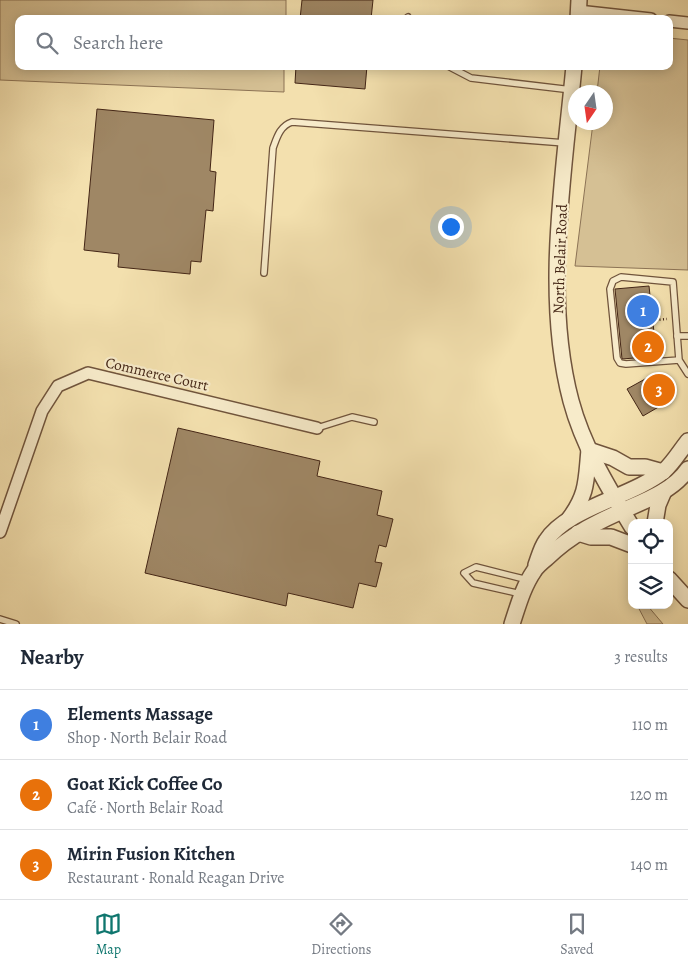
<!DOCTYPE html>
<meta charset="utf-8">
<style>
:root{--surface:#fff;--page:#f2f2f3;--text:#1f2937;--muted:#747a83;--line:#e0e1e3;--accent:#0f766e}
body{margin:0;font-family:Alegreya,serif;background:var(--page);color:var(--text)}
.controls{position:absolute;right:15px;bottom:15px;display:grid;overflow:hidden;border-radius:10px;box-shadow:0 2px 12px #0003}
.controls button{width:45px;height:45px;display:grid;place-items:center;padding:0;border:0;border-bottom:1px solid var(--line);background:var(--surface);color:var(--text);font:25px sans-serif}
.compass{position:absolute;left:568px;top:85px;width:45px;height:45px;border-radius:50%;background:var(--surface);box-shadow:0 2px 12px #0003;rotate:193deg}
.you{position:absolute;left:450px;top:226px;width:18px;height:18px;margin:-12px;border:4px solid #fff;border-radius:50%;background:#1a73e8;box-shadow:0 0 0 8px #1a73e833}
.badge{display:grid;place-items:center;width:32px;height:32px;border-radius:50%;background:var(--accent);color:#fff;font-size:16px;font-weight:700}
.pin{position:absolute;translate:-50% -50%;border:2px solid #fff;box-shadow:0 1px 5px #0006}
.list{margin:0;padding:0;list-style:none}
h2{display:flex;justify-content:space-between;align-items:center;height:65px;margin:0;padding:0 20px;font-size:21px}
h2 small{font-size:16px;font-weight:400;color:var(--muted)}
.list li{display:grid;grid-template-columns:32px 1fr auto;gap:15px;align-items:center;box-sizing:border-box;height:70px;padding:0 20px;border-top:1px solid var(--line)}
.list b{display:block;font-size:19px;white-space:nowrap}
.list p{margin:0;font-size:16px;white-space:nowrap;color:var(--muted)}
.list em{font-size:16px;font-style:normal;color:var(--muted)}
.icon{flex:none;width:28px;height:28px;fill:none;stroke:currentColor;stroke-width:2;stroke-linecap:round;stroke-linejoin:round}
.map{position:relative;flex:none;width:688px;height:624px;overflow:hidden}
.search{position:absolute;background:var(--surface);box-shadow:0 2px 12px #0003;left:15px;right:15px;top:15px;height:55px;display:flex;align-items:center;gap:12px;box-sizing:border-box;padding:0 18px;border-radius:10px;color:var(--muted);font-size:19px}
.sheet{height:275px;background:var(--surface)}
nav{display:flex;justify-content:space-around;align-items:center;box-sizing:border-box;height:70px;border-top:1px solid var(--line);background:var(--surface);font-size:14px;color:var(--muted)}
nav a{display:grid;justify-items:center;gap:2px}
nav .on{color:var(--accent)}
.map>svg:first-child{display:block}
.green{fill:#d5c094;stroke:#8c7355}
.building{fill:#9f8765;stroke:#442616}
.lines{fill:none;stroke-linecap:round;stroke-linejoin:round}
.service-casing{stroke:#70543c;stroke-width:8}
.minor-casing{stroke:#70543c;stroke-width:14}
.tertiary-casing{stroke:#70543c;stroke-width:18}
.path{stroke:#442616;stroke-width:2.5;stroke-dasharray:1 2.5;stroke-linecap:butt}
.service{stroke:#f7ebca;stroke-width:5.5}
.minor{stroke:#f7ebca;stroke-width:11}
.tertiary{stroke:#f7ebca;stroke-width:15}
.labels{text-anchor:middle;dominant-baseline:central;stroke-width:4.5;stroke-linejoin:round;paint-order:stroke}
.street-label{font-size:15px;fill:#442616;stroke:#f7ebca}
</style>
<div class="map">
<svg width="688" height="624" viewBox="0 0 688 624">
<rect width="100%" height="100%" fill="#f3e0ae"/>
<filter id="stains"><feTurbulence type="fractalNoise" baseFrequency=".004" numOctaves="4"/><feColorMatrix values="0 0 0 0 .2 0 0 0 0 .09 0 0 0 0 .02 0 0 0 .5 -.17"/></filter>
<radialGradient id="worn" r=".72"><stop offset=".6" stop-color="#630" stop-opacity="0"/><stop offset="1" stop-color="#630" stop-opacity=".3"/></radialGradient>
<!-- green -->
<g class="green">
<path d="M0 0H286V19H19V66H284V92L0 80Z"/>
<path d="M669 38 688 40V270L575 266 593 123 606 122V92H597L600 66H669Z"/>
<path d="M637 605H647L663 624H647Z"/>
</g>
<!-- building -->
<g class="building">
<path d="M302 0H373L371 19H300Z"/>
<path d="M296 66H367L365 89 295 83Z"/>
<path d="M97 109 214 120 210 171 216 172 213 211 206 210 201 262 191 261 190 274 118 267 119 254 84 250Z"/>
<path d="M649 286 655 342 657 341 659 356 622 359 615 289Z"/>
<path d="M656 373 662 383 664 381 674 398 643 416 627 389Z"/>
<path d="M178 428 320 461 317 476 382 491 377 515 393 519 386 547 379 545 375 562 382 563 376 587 359 583 353 608 288 593 286 606 145 573Z"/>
</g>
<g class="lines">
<!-- service casing -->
<g class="service-casing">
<g id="service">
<path d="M408 17 409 19"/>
<path d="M448 66 471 78 572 90"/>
<path d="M264 273 273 148C277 137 280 126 292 122L565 143"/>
<path d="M677 336H688"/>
<path d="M679 360 626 364 620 363 617 358 610 289 613 281 621 277 673 282 679 360 688 374"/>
<path d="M317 428 352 417 374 422"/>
<path d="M521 594 473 583 464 573 476 567 528 580"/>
<path d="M0 619 16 624"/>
</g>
</g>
<!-- minor casing -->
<g class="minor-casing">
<g id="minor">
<path d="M578 11 651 19"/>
<path d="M669 21 688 23"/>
<path d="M0 532 42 411 58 386 88 373 317 428"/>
</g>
</g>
<!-- tertiary casing -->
<g class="tertiary-casing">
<g id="tertiary">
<path d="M578 19 579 0"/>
<path d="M574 66C564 174 543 296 571 401 583 446 608 487 632 527"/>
<path d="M569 519C588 494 586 479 589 450L613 458 629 467H645L663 472"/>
<path d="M655 523 658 505 664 491"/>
<path d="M578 533 591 537H611L632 545"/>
<path d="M536 565C539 557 541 548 546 541 567 508 632 497 664 471 673 463 680 451 688 441"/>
<path d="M669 579 688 600"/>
<path d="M512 624C518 606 523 587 534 571 537 566 542 562 547 558 571 534 601 520 631 507 652 498 675 488 688 469"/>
</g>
</g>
<!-- path -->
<path class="path" d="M656 320 667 319"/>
<!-- service -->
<use href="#service" class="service"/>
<!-- minor -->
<use href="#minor" class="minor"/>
<!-- tertiary -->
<use href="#tertiary" class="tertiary"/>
</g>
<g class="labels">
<!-- street labels -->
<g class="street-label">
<text transform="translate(560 259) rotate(-88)">North Belair Road</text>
<text transform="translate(157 374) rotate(13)">Commerce Court</text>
</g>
</g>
<rect width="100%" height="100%" filter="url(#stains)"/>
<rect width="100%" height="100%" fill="url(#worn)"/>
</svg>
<div class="controls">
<button><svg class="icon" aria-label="locate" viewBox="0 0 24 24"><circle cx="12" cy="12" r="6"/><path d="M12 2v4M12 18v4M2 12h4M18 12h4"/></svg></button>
<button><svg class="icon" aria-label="layers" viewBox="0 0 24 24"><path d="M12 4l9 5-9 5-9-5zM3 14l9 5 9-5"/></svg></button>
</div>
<svg class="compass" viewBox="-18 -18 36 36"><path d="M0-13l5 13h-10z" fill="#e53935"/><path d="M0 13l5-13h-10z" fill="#747a83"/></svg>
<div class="you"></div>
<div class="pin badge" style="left:643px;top:311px;background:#3f7fe0">1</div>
<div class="pin badge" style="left:648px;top:347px;background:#e8710a">2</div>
<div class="pin badge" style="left:659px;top:390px;background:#e8710a">3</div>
<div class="search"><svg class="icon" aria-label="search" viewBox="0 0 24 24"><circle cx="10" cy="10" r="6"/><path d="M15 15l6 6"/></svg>Search here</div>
</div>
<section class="sheet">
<h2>Nearby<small>3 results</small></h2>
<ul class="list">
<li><span class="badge" style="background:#3f7fe0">1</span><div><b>Elements Massage</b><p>Shop · North Belair Road</p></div><em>110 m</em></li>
<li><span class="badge" style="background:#e8710a">2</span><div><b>Goat Kick Coffee Co</b><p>Café · North Belair Road</p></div><em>120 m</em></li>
<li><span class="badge" style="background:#e8710a">3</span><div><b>Mirin Fusion Kitchen</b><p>Restaurant · Ronald Reagan Drive</p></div><em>140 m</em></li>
</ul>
</section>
<nav>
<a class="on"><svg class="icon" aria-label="map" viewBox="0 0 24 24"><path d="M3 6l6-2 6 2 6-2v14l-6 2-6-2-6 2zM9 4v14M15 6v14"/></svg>Map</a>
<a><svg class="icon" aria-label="directions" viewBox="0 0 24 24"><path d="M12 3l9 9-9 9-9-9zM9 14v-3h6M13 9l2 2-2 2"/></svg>Directions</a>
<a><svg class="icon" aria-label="saved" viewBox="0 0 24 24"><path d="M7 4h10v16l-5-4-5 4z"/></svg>Saved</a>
</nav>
